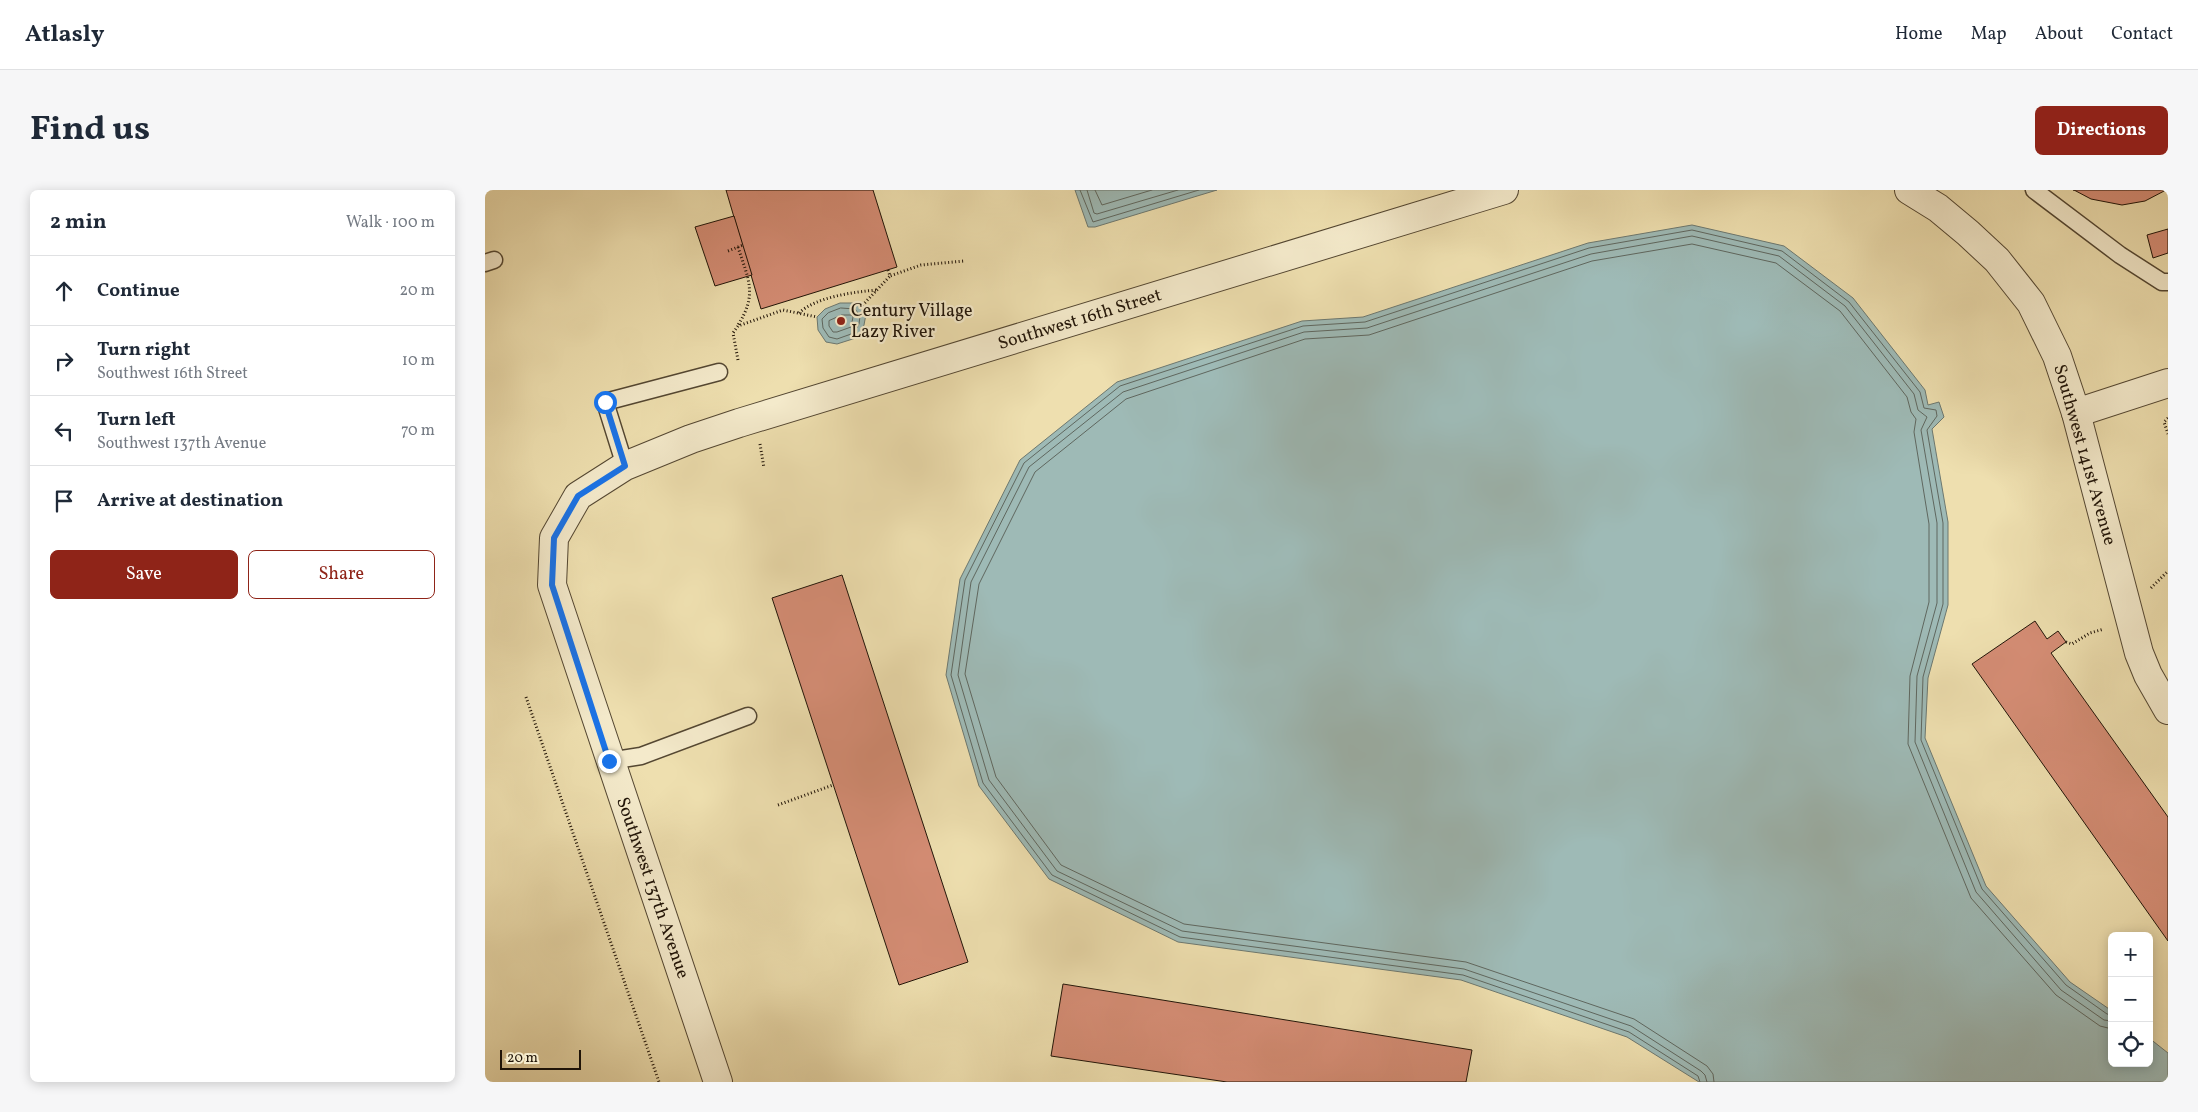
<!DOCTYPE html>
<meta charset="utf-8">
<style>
:root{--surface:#fff;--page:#f6f6f7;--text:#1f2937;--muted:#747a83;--line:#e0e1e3;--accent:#8f2418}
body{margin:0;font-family:Vollkorn,serif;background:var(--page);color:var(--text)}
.controls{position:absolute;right:15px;bottom:15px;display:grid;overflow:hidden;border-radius:8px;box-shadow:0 2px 12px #0003}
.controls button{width:45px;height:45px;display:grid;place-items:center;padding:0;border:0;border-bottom:1px solid var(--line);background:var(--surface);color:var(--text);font:25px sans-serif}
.scale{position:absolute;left:15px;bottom:12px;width:81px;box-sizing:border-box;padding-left:5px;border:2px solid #201408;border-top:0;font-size:14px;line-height:18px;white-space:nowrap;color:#201408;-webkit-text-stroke:4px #f4eacb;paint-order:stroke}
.stop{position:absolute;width:15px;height:15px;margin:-11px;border:4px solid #1a73e8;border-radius:50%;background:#fff}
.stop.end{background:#1a73e8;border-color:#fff;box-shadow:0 1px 5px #0008}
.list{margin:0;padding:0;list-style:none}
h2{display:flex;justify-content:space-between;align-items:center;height:65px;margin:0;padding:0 20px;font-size:21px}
h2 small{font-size:16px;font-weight:400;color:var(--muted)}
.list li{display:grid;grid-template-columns:32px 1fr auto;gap:15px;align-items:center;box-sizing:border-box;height:70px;padding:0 20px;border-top:1px solid var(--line)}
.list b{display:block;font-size:19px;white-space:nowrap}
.list p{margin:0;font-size:16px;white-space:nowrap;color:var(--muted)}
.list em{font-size:16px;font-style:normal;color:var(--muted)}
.actions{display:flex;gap:10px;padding:15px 20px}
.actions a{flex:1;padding:11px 0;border:1px solid var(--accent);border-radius:8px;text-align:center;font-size:18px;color:var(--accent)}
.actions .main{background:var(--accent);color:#fff}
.icon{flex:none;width:28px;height:28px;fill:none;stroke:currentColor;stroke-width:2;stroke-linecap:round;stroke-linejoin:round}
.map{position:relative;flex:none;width:1683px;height:892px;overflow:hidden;border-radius:8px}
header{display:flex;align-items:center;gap:30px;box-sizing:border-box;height:70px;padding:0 25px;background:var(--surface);border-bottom:1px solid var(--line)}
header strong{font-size:24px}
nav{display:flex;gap:28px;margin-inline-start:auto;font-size:18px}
.intro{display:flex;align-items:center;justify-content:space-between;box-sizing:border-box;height:120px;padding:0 30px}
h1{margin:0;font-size:35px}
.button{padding:12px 22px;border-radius:8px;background:var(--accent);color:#fff;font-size:18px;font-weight:700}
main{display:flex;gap:30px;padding:0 30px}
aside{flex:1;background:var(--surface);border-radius:8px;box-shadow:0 2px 12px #0003}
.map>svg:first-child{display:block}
.water{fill:#9ebab6;stroke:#6c7870}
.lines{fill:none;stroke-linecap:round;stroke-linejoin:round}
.shore{stroke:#5f675f;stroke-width:1}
.building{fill:#d58d75;stroke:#201408}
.lane-casing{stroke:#544732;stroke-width:19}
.street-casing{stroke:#544732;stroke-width:30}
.path{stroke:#201408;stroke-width:3;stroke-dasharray:1 2.5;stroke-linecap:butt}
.lane{stroke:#f4eacb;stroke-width:16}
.street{stroke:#f4eacb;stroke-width:28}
.route{stroke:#1a73e8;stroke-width:6}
.poi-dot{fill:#8f2418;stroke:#f4eacb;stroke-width:2}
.labels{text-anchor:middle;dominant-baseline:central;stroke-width:4.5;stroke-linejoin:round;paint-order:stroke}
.poi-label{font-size:18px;fill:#201408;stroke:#f4eacb;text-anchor:start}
.street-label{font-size:18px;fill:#201408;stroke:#f4eacb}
</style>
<header>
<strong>Atlasly</strong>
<nav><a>Home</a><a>Map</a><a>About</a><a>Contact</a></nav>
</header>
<div class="intro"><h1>Find us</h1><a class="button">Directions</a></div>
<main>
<aside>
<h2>2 min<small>Walk · 100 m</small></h2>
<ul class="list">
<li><svg class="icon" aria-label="ahead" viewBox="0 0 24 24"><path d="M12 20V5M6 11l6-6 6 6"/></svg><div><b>Continue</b></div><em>20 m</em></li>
<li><svg class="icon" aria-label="right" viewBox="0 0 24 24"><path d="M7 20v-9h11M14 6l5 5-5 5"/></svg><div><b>Turn right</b><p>Southwest 16th Street</p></div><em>10 m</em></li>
<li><svg class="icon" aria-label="left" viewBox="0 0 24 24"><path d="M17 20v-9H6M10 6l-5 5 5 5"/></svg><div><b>Turn left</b><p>Southwest 137th Avenue</p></div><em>70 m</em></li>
<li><svg class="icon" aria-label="arrive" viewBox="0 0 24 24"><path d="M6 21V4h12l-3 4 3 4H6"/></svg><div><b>Arrive at destination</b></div></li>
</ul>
<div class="actions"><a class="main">Save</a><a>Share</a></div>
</aside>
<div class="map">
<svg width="1683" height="892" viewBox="0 0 1683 892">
<rect width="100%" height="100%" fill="#eedfaf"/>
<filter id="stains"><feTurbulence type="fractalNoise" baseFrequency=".004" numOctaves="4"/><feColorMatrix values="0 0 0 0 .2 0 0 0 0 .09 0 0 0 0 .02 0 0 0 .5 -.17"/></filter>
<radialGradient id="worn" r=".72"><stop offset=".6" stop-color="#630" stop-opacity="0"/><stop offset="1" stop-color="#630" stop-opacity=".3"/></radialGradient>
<!-- water -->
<g class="water">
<path d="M590 0H732L610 37H603Z"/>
<path d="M1207 35 1299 56 1368 108 1440 200 1443 215 1454 212 1459 227 1447 239 1463 332V415L1443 488 1440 548 1501 696 1585 792 1627 821V873H1664V848L1683 863V892H1214L1142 847 976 790 693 752 564 689 494 596 461 485 475 389 535 270 632 192 817 131 878 127 1103 53Z"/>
<path d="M355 113H372L381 124 379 135 374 147 352 154 341 152 333 140 332 127 340 119Z"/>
</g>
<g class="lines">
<!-- shore -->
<g class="shore">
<path d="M595 0 608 32 714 0"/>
<path d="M602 0 609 23 612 24 693 0"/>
<path d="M610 0 617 15 667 0"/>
<path d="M356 118 370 119 375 126 374 134 369 143 352 149 344 147 338 138 337 129 343 123Z"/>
<path d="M357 125H366L368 127 366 137 352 142H348L344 136V131Z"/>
<path d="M1215 892 1213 886 1144 842 978 785 695 747 567 685 498 593 466 485 480 390 539 273 635 196 818 136 880 132 1104 58 1207 40 1297 61 1364 112 1435 202 1439 218 1451 220 1452 226 1442 240 1458 333V414L1438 487 1436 550 1497 699 1581 795 1622 824 1627 825"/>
<path d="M1222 892 1220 885 1216 881 1146 836 979 779 697 741 572 681 504 590 473 485 486 392 544 277 638 202 819 142 882 138 1106 64 1207 46 1294 66 1360 116 1429 204 1433 220 1442 227 1436 240 1452 333V413L1432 486 1430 552 1491 702 1576 800 1619 830 1627 831"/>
<path d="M1229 892 1228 884 1222 876 1149 829 981 772 699 734 576 675 511 587 480 484 494 394 550 282 641 209 820 149 884 145 1107 71 1207 54 1291 73 1355 121 1422 207 1426 222 1431 229 1429 242 1444 334V412L1425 486 1423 554 1486 708 1571 805 1615 836 1627 839"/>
</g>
</g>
<!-- building -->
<g class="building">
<path d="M241 0H388L412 77 276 119Z"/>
<path d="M1589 0H1588H1681L1660 11 1637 15 1606 9Z"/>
<path d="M249 26 267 85 230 96 210 37Z"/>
<path d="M1683 39V63L1668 68 1662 45Z"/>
<path d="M357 385 483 772 414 795 287 408Z"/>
<path d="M1550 431 1562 449 1573 441 1581 452 1566 463 1683 627V751L1487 474Z"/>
<path d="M578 794 987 860 981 892H742L566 866Z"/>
</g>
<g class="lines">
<!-- lane casing -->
<g class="lane-casing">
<g id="lane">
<path d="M1549 0 1635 65 1677 92H1683"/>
<path d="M0 73 9 70"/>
<path d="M140 276 120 212 234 182"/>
<path d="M124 571 156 566 263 526"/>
</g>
</g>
<!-- street casing -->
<g class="street-casing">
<g id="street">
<path d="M1424 0 1453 18 1483 43 1512 70 1546 113 1572 166 1591 223 1654 463 1663 485 1683 520"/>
<path d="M1591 223 1683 193"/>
<path d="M233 892 67 395 69 348 93 306 140 276 206 249 254 233 1019 0"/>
</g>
</g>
<!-- path -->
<g class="path">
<path d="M253 57C263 89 273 104 253 135"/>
<path d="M243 61 258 55"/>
<path d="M403 80 405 86 436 75 479 71"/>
<path d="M375 118 405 86"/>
<path d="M314 123C331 107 368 102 392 100"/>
<path d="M253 170 248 143 253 136 298 120 332 127"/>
<path d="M1683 228 1679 232 1683 244"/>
<path d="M275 254 279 278"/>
<path d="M1666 398 1683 381"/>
<path d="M1581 452 1587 454 1605 443 1619 439"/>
<path d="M41 507 174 892"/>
<path d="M293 615 348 595"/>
</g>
<!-- lane -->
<use href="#lane" class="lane"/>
<!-- street -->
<use href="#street" class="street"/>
</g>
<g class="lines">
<!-- route -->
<path class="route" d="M120 212 140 276 93 306 69 348 67 395 124 571"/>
</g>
<!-- markers -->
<circle class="poi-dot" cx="356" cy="131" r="5"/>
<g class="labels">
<!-- poi labels -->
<g class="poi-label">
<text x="366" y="121">Century Village<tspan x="366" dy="21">Lazy River</tspan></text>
</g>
<!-- street labels -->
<g class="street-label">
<text transform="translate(595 130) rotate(-17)">Southwest 16th Street</text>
<text transform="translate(1599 265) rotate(74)">Southwest 141st Avenue</text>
<text transform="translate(167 698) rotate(71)">Southwest 137th Avenue</text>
</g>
</g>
<rect width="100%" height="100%" filter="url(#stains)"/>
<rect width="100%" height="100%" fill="url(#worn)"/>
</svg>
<div class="controls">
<button>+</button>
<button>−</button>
<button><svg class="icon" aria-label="locate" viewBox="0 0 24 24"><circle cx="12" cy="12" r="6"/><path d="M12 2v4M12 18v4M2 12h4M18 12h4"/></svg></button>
</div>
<div class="scale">20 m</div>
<div class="stop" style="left:120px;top:212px"></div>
<div class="stop end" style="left:124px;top:571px"></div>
</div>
</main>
